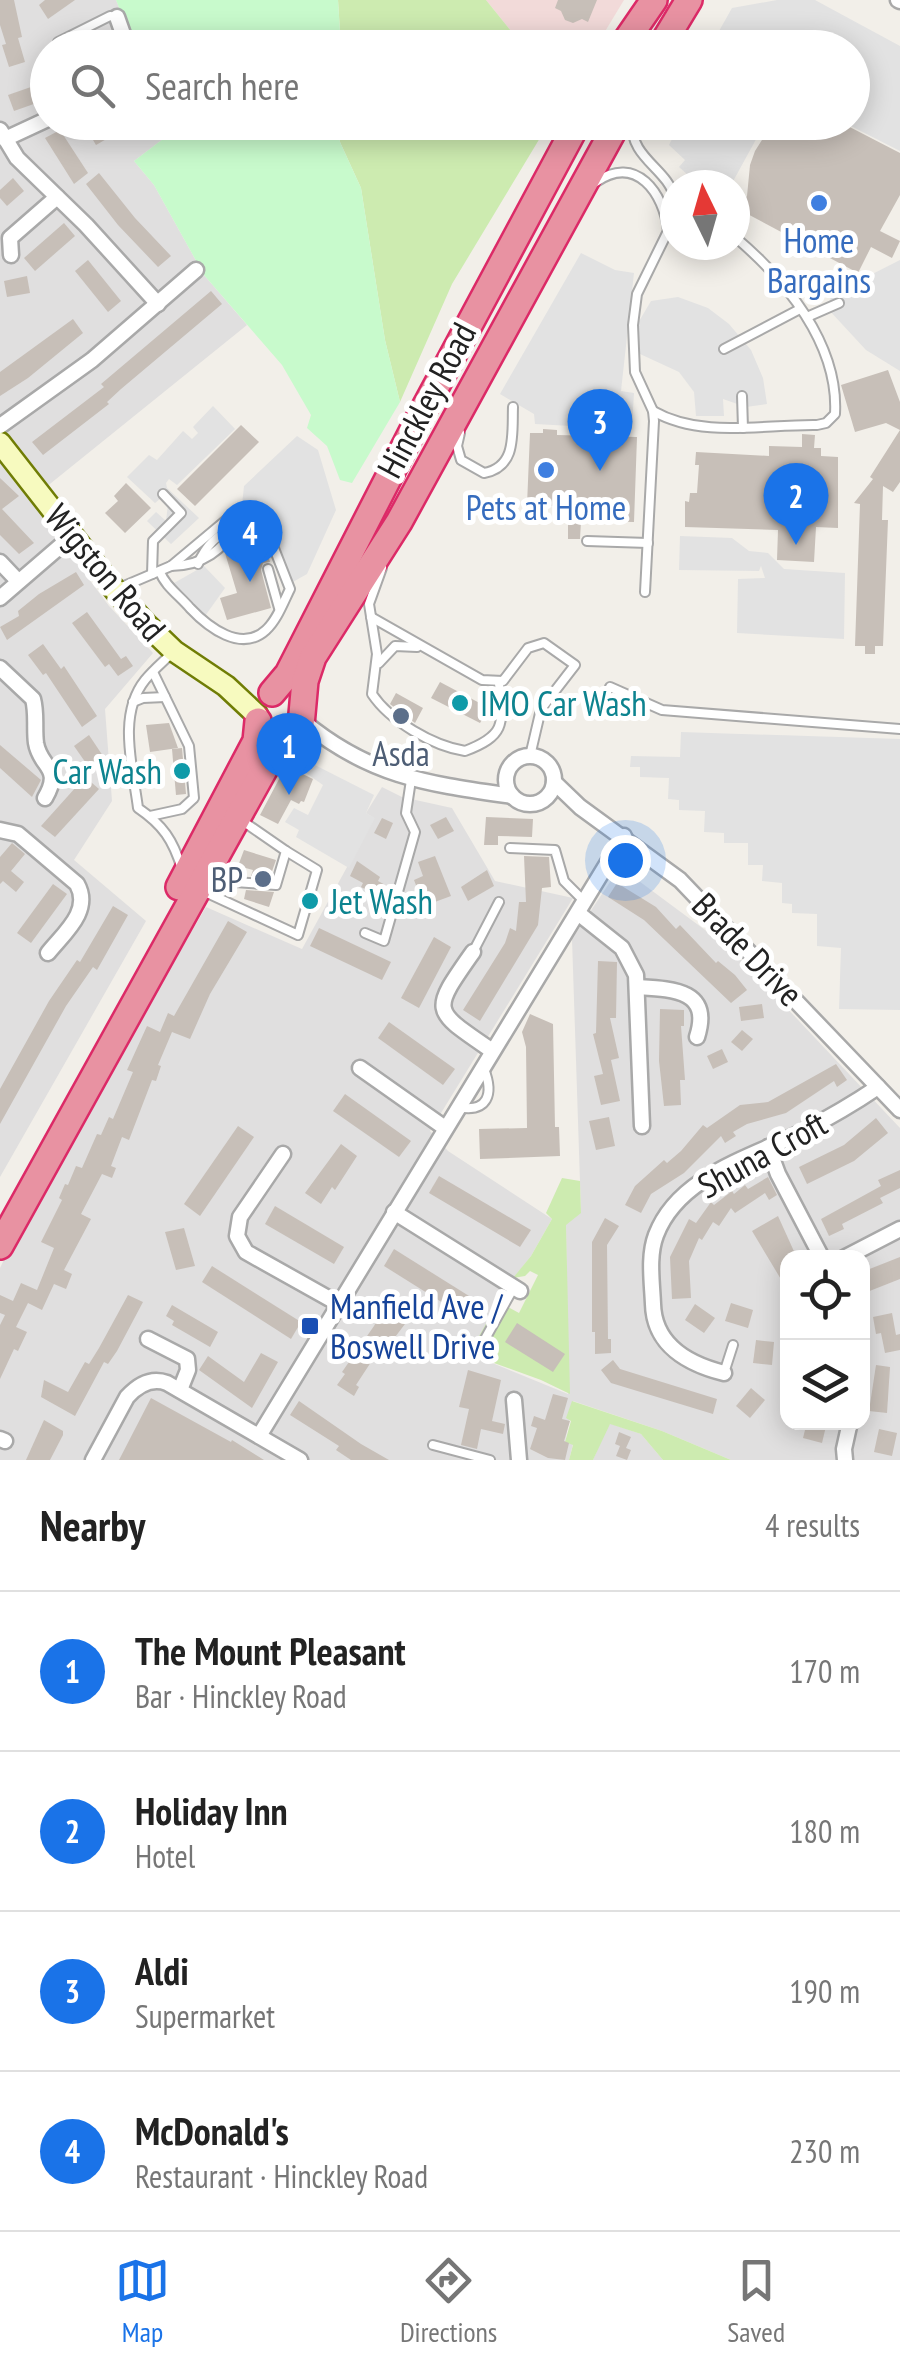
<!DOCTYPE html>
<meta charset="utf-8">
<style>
:root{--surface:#fff;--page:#f6f6f6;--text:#222;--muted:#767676;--line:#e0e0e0;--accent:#1a73e8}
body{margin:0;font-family:"PT Sans Narrow",sans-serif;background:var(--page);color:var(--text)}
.controls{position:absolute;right:30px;bottom:30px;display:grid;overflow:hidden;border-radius:20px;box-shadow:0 5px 25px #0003}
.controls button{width:90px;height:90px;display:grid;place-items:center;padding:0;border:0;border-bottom:2px solid var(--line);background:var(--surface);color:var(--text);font:50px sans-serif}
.compass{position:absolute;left:660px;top:170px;width:90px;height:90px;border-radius:50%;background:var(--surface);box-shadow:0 5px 25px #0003;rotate:355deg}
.you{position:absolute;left:625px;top:860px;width:35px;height:35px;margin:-25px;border:8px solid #fff;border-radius:50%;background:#1a73e8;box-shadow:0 0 0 15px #1a73e833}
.badge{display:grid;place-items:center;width:65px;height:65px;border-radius:50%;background:var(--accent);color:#fff;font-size:32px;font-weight:700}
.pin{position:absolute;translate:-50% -82px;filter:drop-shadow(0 2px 5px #0008)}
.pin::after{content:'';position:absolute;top:52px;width:35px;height:30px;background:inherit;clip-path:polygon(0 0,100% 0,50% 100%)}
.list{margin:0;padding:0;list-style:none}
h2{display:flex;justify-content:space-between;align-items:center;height:130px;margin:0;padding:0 40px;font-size:42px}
h2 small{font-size:32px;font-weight:400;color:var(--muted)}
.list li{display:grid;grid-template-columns:65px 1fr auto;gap:30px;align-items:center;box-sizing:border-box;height:160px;padding:0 40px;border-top:2px solid var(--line)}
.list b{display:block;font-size:38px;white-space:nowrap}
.list p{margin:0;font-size:32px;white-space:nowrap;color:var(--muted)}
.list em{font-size:32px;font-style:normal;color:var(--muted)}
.icon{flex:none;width:55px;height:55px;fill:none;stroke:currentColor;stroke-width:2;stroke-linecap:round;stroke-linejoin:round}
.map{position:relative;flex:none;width:900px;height:1460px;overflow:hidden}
.search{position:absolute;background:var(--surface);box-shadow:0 5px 25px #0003;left:30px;right:30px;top:30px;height:110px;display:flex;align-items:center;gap:25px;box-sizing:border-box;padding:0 35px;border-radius:55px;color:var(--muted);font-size:38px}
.sheet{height:770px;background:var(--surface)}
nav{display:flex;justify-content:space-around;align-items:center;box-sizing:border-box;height:140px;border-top:2px solid var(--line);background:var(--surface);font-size:28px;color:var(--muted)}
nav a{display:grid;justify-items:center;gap:5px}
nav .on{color:var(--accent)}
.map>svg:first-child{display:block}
.residential{fill:#e0dfdf;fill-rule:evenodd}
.commercial{fill:#f2dad9}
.grass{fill:#cdebb0}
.park{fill:#c8facc}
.parking{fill:#e2e2e2}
.building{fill:#c7bfb8}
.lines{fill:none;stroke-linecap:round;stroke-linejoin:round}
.lane-casing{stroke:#a9a9a9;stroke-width:12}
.street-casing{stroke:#a9a9a9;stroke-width:19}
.secondary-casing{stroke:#707d05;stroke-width:25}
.highway-casing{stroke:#dc2a67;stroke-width:30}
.lane{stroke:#fff;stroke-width:8}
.street{stroke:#fff;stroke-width:14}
.secondary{stroke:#f7fabf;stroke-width:20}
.highway{stroke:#e892a2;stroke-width:25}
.shop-dot{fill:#3f7fe0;stroke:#fff;stroke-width:4}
.culture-dot{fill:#0f9aa8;stroke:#fff;stroke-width:4}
.service-dot{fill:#5c6f8a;stroke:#fff;stroke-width:4}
.transit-dot{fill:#1a4fb4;stroke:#fff;stroke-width:4}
.labels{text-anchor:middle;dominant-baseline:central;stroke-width:10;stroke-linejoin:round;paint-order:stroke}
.shop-label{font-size:35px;fill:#366cbe;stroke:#fff}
.street-label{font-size:35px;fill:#222;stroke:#fff}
.culture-label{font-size:35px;fill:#0d838f;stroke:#fff;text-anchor:start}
.service-label{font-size:35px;fill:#4e5e75;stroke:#fff}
.transit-label{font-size:35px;fill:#164399;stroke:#fff;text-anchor:start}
</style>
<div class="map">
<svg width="900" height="1460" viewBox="0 0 900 1460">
<rect width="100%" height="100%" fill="#f2efe9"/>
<!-- residential -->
<g class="residential">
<path d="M0 0H116L132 39 141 34 148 47 48 48V122L184 123 134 161 154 185 204 275 247 325 30 500 109 606 153 653 105 709 112 801 74 860 146 921 0 1177Z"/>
<path d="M382 787 402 797 452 808 495 881 573 898 430 1131 448 1151 552 1219 531 1256 506 1288 470 1354 568 1394 566 1224 581 1212 572 939 620 867 732 950 900 1128V1460H731L662 1431 573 1401 565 1442 573 1444 569 1460H0V1268L24 1218 206 907 302 949 374 818 366 813ZM788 1258H862V1422H788Z"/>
<path d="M609 1423 641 1434 663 1460H593Z"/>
</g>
<!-- commercial -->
<path class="commercial" d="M486 0H624L595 48 524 47Z"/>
<!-- grass -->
<g class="grass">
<path d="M338 0H486L524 47H341Z"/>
<path d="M336 123H549L452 284 400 402 385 340 361 188 340 142Z"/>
<path d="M562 1178 580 1181 581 1213 566 1225 570 1394 541 1380 469 1354 506 1288 509 1293 508 1307 519 1313 538 1275 530 1271 525 1276 513 1278 531 1256 552 1219 546 1213Z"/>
<path d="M572 1401 662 1431 731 1460H663L641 1434 610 1424 593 1460H569L573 1445 565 1442 571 1421 566 1418Z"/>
</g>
<!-- park -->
<g class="park">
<path d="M116 0H338L341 47H148L141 35 132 40Z"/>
<path d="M184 123H336L340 142 361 188 385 340 400 402 352 483 340 480 327 446 307 428 311 415 282 365 204 275 154 185 134 161Z"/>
</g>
<!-- parking -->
<g class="parking">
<path d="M777 0H815L900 46V151L845 123 852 122V48L710 47 732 8Z"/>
<path d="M680 123V122L765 123 731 185H699L679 167 685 160 669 145Z"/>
<path d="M581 253 615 270 634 273 621 391 634 393 632 426 614 425V417L572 415 571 426 535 424 534 414 500 394Z"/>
<path d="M900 260V371L866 350 829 310 831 295Z"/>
<path d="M678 297 708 308 729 324 751 350 763 378 767 404 746 407 723 399 724 416H696L694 392 679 372 640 354 638 323 651 301Z"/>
<path d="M213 406 235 429 177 485 169 479 166 483 167 488 199 518 171 544 147 521 156 512 166 521 168 504 161 498 155 503 127 477 149 455 157 460 183 431 192 439 198 433 193 427Z"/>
<path d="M297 436 318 450 336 510 307 574 291 583 264 518 241 514 244 486Z"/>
<path d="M680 536 732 538 749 551 768 553 784 569 845 573 844 639 737 633 738 579 765 578 761 566 759 571 679 570Z"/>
<path d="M204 566 225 588 205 616 167 587Z"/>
<path d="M681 732 900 739V1010L839 1009 841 948 817 946V914L792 913V904L782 903V883L762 881 763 865H748V843H724V833L704 832 705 811 679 810V800L668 799 669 778 640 777V767H630L631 756 680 757Z"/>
<path d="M309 762 374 795 366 813 375 818 349 868 296 837 299 830 285 822 294 808 308 815 323 785 303 771Z"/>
</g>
<!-- building -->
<g class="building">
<path d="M0 0H14L22 37 18 38 25 62 9 67 2 45 6 44 0 25Z"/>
<path d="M45 0H75L48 19 39 5Z"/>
<path d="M558 0H597L588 22 582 19 573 23 565 20 561 11 555 8Z"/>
<path d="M104 35 110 48H77Z"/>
<path d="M48 81V99L14 111 8 95Z"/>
<path d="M101 122H136L96 145 87 130Z"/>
<path d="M779 122H840L900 153V195L880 231 900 241 892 258 871 247 858 273 740 210 747 196 750 165 755 151 769 129Z"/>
<path d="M60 130 88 173 74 184 45 138Z"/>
<path d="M99 173 135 218 171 256 158 267 118 225 86 184Z"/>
<path d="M13 178 24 191 7 206 0 198V190Z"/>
<path d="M64 223 75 236 35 271 24 258Z"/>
<path d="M88 260 121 301 108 312 75 271Z"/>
<path d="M27 276 30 293 7 297 4 281Z"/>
<path d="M211 291 222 304 121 389 107 402 109 404 43 455 32 442 104 387 101 384Z"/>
<path d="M73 319 83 333 28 378 0 396V372Z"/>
<path d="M888 370 900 402V482L893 492 883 486 882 520H888L883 646H875V654H865V646H855L860 504 854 503 873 479 870 477 900 430 886 423 855 432 841 385Z"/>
<path d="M241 425 259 442 195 506 177 489Z"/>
<path d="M543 429 557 430V435L637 437 634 522 581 521 580 539H568V520H562V506L527 505 530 433H543Z"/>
<path d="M802 434 815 435 814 448H821V456L838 457V528L816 527 814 562 777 560 778 530 685 527V501L689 502 690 493H697L699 465H695L696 452 769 456V446L802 447Z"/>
<path d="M0 478 19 496 2 509 34 543 19 554 0 535Z"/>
<path d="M126 483 151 508 125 533 105 513 118 501 114 496Z"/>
<path d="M251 542 258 547 265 545 270 562 263 563 261 570 271 608 227 620 220 598 237 593 225 553Z"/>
<path d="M76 572 84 585 7 640 0 627 19 616 18 611 39 594Z"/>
<path d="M87 612 121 659 126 656 133 666 118 676 109 664 105 667 72 623Z"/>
<path d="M43 644 61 669 64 666 97 716 82 727 46 673 43 675 28 655Z"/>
<path d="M440 682 489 708 480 723 431 698Z"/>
<path d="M396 693 423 708 415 723 390 704Z"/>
<path d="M169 723 178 748 150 752 146 725Z"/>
<path d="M89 735 103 756 88 766 74 746Z"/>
<path d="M0 745 41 780 32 797 0 768Z"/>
<path d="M182 748 186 794 176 795 172 749Z"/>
<path d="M286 766 313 779 304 802 301 801 299 804 291 800 278 824 260 815Z"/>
<path d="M85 777 99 789 55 837 41 826Z"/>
<path d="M446 817 454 831 438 839 430 825Z"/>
<path d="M486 817 533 819 532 837 498 836V845H484Z"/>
<path d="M382 818 393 823 386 839 374 833Z"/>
<path d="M12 843 25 854 11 871 24 882 16 892 3 881 0 884V857Z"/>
<path d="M244 850 276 860 270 877 251 876 253 870 238 866Z"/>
<path d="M435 856 451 896 424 906 414 880 423 876 418 862Z"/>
<path d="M524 856 549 857 551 887 542 888 538 925 480 1021 463 1010 505 943 510 928 516 931 519 902H526Z"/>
<path d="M357 861 380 877 378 881 391 888 384 904 373 898 375 894 361 887 363 883 350 876Z"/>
<path d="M487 870 494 886 468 901 461 887Z"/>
<path d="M617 883 656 907 676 929 680 925 716 963 718 961 735 975 747 990 731 1003 644 920 608 897Z"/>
<path d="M53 884 67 894 31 943 17 933Z"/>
<path d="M246 890 274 892 269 907 244 899Z"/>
<path d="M113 906 128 915 97 970 93 967 66 1006 0 1124V1089L49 1001 77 960 80 962Z"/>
<path d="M228 921 247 932 210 994 190 1039 172 1032 158 1065 161 1066 156 1081 152 1080 129 1140 122 1137 111 1166 116 1168 112 1178 102 1174 81 1214 91 1219 64 1270 72 1274 66 1289 54 1284 42 1310 28 1303 16 1327 27 1332 18 1351 14 1349 0 1379V1325L5 1315 0 1313V1295L13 1301 21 1283 37 1290 54 1248 41 1242 62 1200 59 1198 65 1184 68 1185 76 1166 82 1168 97 1134 101 1135 109 1117 113 1119 133 1072 127 1070 147 1026 160 1032 168 1013 174 1016Z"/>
<path d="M319 928 391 962 382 980 310 946Z"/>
<path d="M434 937 451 947 419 1008 401 998Z"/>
<path d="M598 961 617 962 616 1018H610L619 1058 611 1060 620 1101 601 1105 594 1076 603 1074 593 1034 596 1033Z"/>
<path d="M762 1004 764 1018 741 1021 739 1007Z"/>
<path d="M660 1009 684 1010V1026H681L685 1080H680L681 1105 664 1106 659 1061Z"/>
<path d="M530 1014 553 1024 555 1127H559L560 1156 480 1159 479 1129 527 1128 526 1047 522 1032Z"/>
<path d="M389 1022 455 1069 443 1085 378 1038Z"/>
<path d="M742 1030 753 1039 742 1051 731 1042Z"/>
<path d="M722 1049 728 1062 713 1069 707 1056Z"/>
<path d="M836 1064 847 1080 837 1087 834 1081 786 1113 747 1124 733 1132 736 1136 725 1143 721 1136 684 1173 651 1194 641 1213 625 1205 635 1186 664 1160 667 1163 681 1151 703 1125 707 1128 740 1105 768 1102Z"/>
<path d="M345 1094 411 1141 399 1157 333 1111Z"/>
<path d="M609 1117 615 1146 596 1150 589 1121Z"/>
<path d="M876 1118 888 1133 854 1161 807 1184 799 1167 844 1145Z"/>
<path d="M238 1126 254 1137 200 1216 184 1204Z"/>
<path d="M341 1144 357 1156 335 1190 332 1187 321 1204 305 1193Z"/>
<path d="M900 1170V1188L880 1198 883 1203 842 1224 844 1229 829 1236 821 1219 881 1186 878 1180Z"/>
<path d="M439 1176 531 1230 520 1247 429 1193Z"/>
<path d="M768 1177 777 1195 769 1200 765 1193 735 1213 731 1208 719 1226 713 1222 702 1240 699 1238 689 1261 691 1298 672 1299 670 1257 689 1219 696 1223 711 1202 714 1205 732 1191 734 1194 745 1185 748 1189Z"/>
<path d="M275 1206 344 1247 334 1264 265 1224Z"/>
<path d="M778 1216 797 1258H788V1291L752 1231Z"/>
<path d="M605 1218 619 1226 607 1245 608 1339H611V1353L595 1354V1332H592V1242Z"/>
<path d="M184 1228 195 1266 176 1270 165 1232Z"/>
<path d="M394 1249 485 1306 475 1323 384 1266Z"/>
<path d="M900 1257V1279L862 1294V1272Z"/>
<path d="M212 1266 301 1322 291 1339 202 1282Z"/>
<path d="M128 1295 143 1302 117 1351 108 1364 104 1362 75 1416 41 1397 44 1380 68 1392 85 1362 89 1364 99 1348Z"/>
<path d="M388 1300 405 1310 402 1316 408 1320 386 1349 384 1348 375 1360 373 1359 356 1385 359 1387 354 1396 337 1385 345 1374 342 1372 374 1326Z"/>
<path d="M731 1303 753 1310 748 1328 725 1321Z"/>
<path d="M695 1304 715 1318 704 1333 685 1320Z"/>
<path d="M172 1305 218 1332 210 1347 172 1325 174 1321 166 1316Z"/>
<path d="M892 1313 896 1335 900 1334V1350L885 1353 881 1333 876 1334 873 1317Z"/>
<path d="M517 1323 565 1354 553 1372 505 1342Z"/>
<path d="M756 1340 774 1342 772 1365 753 1363Z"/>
<path d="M261 1353 278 1362 252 1408 199 1370 208 1356 244 1382Z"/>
<path d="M613 1360 620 1369 717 1399 713 1414 611 1383 601 1370Z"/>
<path d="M876 1365 890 1367 887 1413 869 1411Z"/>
<path d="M468 1370 501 1380 492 1421 505 1424 503 1434 481 1429 477 1449 461 1445 469 1409 459 1407Z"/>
<path d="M751 1388 765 1400 750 1418 736 1406Z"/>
<path d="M553 1394 568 1398 562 1419 570 1421 564 1441 569 1443 565 1460 548 1458 530 1449 537 1428 531 1426 534 1416 545 1420Z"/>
<path d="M151 1398 231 1442 232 1440 264 1460H119Z"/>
<path d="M299 1401 361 1444 389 1460H351L336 1450 339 1446 290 1415Z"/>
<path d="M44 1420 63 1431V1435L50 1460H26Z"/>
<path d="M807 1422H827L822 1443 803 1438Z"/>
<path d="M879 1429 897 1433 892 1456 874 1452Z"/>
<path d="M619 1432 631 1437 626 1448 631 1450 627 1460 616 1456 620 1446 615 1444Z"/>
</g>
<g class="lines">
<!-- lane casing -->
<g class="lane-casing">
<g id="lane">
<path d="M58 42 110 16 117 17"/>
<path d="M632 122C630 159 668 168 675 199"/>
<path d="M596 182C636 154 664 193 668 231L675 212"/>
<path d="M807 317 839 303"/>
<path d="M724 349 800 309"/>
<path d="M742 396 743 428"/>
<path d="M653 411C702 439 763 424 817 425L826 423 835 414C839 344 785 279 735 237"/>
<path d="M460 433 457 446 461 460 484 473C517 467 512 434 513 407"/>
<path d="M587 541 648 543"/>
<path d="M198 564C206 545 217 535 236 526"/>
<path d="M171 566C203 566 222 550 240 524L251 527 259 540"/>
<path d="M382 568 369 604 377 654 372 694C390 721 433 746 465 751 507 735 503 723 499 683"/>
<path d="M268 569 279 608"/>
<path d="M152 574 153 541 181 513 163 494"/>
<path d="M117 589 171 566 226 520 251 510 270 538 290 589C283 603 277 620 266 630 241 653 208 627 190 608 180 596 165 586 160 572"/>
<path d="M645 592 654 421 653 411 635 372 633 325 637 294 668 231H675"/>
<path d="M371 617 482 680 503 681 528 648 544 643 575 665 541 709 530 756"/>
<path d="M174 651C164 661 153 670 145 680 117 715 133 768 138 808 163 825 173 840 182 869"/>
<path d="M379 663 395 646 417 647"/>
<path d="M610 687 662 710 900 729"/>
<path d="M133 702 143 698 165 697"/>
<path d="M150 816 182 809 194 798 189 746 153 672"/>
<path d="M510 848 555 850 564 881 584 901"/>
<path d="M203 891 298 935 317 870 286 851"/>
<path d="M204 891 235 882 276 885 286 851 244 822"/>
<path d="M365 933 384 941 415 832 406 813 411 780"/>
<path d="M473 952 499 902"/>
<path d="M458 1107C488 1113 494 1094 484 1069"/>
<path d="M485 1339 514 1287"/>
<path d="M724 1373 733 1345"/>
<path d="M433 1445 490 1460"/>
</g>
</g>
<!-- street casing -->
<g class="street-casing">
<g id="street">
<path d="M898 0 900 1"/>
<path d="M117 17 128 48"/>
<path d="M0 130 17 158 86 225 158 304"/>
<path d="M5 139 48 119"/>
<path d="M11 255 10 238 57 197"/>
<path d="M0 426 92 360 196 270"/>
<path d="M0 562 18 581"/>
<path d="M0 598 72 536"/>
<path d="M0 668 33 699C37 714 34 728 36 743 40 768 63 767 45 798"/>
<path d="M303 721C370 777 429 784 512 796"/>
<circle cx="530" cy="780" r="24"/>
<path d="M554 782 580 807 680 880 900 1110"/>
<path d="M0 830 18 834 77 884C92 911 64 933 48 953"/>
<path d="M578 913 622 948 636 975 642 1126"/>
<path d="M473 952C431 1012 431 1009 491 1050"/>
<path d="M638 987C673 989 712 990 697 1037"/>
<path d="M360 1068 445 1128"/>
<path d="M768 1147 778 1174 822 1258"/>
<path d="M283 1154 240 1217 237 1236 246 1252 337 1303"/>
<path d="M394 1212 520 1291"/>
<path d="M844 1258 900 1229"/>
<path d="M148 1339 187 1359 188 1370 180 1390"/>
<path d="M724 1373C688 1364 654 1345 653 1304 652 1281 648 1256 656 1235 678 1177 749 1158 798 1134 825 1120 853 1104 878 1087"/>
<path d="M514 1400 519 1460"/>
<path d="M259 1436 624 836"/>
<path d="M0 1439 5 1441"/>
<path d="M93 1460 127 1397C138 1385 151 1377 167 1383L300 1460"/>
<path d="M845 1460 844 1449 850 1422"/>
</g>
</g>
<!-- secondary casing -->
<g class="secondary-casing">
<path id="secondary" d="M0 443 115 590 146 624 174 651 226 686 257 715"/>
</g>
<!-- highway casing -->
<g class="highway-casing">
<g id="highway">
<path d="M621 48 654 0"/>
<path d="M660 48 689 0"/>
<path d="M272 693 288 674 417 422 578 122"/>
<path d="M179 887 256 741 258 721"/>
<path d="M0 1246 275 750 301 725 305 681 313 657 399 522 618 122"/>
</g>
</g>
<!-- lane -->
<use href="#lane" class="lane"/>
<!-- street -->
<use href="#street" class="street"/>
<!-- secondary -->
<use href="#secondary" class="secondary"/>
<!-- highway -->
<use href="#highway" class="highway"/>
</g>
<!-- markers -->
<g class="shop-dot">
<circle cx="819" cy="203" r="10"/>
<circle cx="546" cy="470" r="10"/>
</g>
<g class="culture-dot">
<circle cx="460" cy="703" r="10"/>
<circle cx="182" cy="771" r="10"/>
<circle cx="310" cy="901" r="10"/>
</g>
<g class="service-dot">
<circle cx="401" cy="716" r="10"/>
<circle cx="263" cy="879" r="10"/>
</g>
<rect class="transit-dot" x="300" y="1316" width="20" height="20" rx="5"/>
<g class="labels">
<!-- shop labels -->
<g class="shop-label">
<text x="819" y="240">Home<tspan x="819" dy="40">Bargains</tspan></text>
<text x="546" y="507">Pets at Home</text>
</g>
<!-- street labels -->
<g class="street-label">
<text transform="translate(426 400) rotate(-62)">Hinckley Road</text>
<text transform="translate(106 572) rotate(50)">Wigston Road</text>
<text transform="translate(748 949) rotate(46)">Brade Drive</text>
<text transform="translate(762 1154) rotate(-29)">Shuna Croft</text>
</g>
<!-- culture labels -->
<g class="culture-label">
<text x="480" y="703">IMO Car Wash</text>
<text x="162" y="771" text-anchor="end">Car Wash</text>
<text x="330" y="901">Jet Wash</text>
</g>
<!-- service labels -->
<g class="service-label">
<text x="401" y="753">Asda</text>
<text x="243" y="879" text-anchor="end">BP</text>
</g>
<!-- transit labels -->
<g class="transit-label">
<text x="330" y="1306">Manfield Ave /<tspan x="330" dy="40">Boswell Drive</tspan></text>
</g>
</g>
</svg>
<div class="controls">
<button><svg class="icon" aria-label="locate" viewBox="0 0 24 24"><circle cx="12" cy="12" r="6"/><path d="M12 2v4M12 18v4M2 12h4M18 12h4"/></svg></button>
<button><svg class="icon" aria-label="layers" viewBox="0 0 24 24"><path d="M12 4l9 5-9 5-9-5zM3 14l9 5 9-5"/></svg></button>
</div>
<svg class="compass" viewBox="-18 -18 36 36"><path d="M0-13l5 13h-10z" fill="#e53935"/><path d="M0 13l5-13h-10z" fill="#767676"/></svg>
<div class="you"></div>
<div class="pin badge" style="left:289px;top:795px">1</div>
<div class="pin badge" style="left:796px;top:545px">2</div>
<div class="pin badge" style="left:600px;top:471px">3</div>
<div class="pin badge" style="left:250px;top:582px">4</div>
<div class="search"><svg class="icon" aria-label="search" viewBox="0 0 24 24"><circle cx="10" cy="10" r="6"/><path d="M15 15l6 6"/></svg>Search here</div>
</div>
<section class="sheet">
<h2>Nearby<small>4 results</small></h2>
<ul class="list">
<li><span class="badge">1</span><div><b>The Mount Pleasant</b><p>Bar · Hinckley Road</p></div><em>170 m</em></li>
<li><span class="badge">2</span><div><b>Holiday Inn</b><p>Hotel</p></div><em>180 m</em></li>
<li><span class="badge">3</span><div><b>Aldi</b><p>Supermarket</p></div><em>190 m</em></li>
<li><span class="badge">4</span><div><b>McDonald's</b><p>Restaurant · Hinckley Road</p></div><em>230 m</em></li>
</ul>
</section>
<nav>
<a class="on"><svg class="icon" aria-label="map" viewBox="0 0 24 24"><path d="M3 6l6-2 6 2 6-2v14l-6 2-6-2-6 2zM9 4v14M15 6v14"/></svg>Map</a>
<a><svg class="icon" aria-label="directions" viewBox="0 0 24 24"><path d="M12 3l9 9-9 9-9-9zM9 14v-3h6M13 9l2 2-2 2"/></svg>Directions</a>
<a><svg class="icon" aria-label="saved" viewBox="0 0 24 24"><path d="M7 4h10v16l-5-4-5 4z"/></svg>Saved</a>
</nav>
